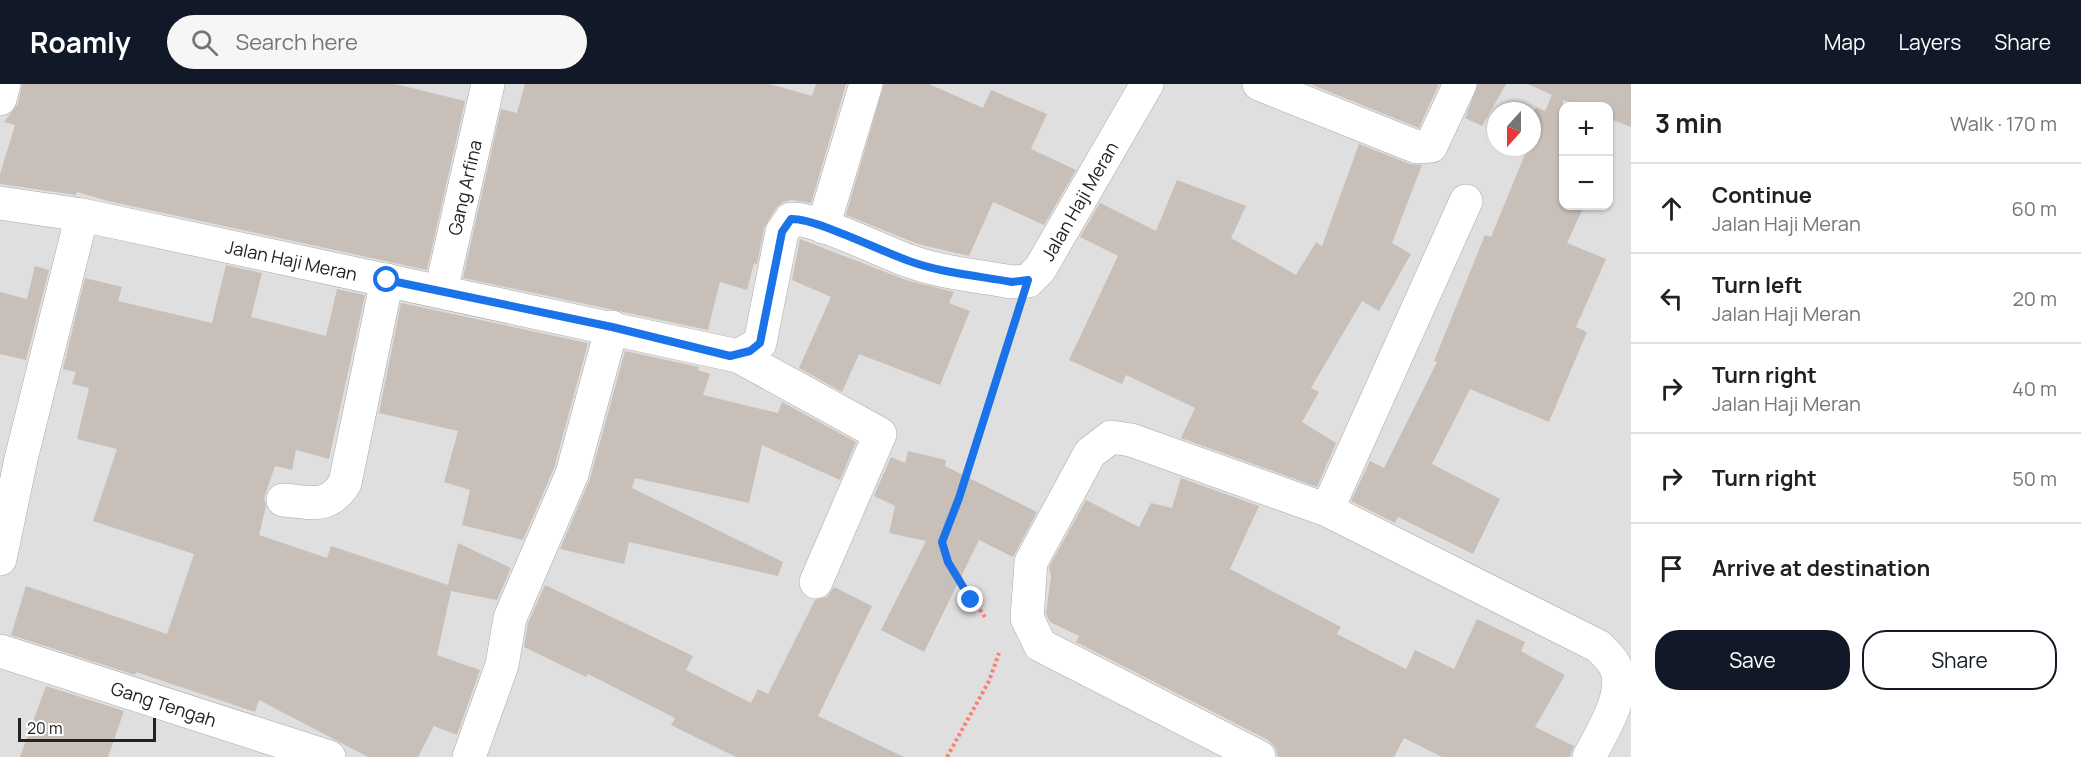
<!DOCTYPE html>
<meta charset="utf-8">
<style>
:root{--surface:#fff;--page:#f6f6f6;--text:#202124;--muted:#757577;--line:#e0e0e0;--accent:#111827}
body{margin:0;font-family:Manrope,sans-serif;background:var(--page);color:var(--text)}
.controls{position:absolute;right:18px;top:18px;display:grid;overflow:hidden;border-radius:12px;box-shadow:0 2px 4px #0004}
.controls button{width:54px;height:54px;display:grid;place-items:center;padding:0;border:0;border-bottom:2px solid var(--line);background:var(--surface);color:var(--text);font:30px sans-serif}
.compass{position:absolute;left:1487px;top:18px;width:54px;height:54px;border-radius:50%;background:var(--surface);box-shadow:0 2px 4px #0004;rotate:201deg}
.scale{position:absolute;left:18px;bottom:15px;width:138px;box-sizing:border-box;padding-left:6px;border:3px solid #222;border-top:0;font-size:16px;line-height:21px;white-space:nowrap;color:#222;-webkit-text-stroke:4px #fff;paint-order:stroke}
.stop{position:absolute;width:18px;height:18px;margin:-14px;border:4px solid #1a73e8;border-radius:50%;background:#fff}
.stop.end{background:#1a73e8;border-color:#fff;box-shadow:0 2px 6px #0008}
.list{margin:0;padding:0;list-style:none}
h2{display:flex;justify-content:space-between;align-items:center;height:78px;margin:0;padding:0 24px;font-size:26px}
h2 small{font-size:20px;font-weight:400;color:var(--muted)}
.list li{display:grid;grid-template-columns:39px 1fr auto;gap:18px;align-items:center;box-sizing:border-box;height:90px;padding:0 24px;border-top:2px solid var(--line)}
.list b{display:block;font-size:22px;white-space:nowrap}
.list p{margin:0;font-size:20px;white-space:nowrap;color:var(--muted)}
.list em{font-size:20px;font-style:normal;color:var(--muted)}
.actions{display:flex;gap:12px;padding:18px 24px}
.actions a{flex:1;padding:14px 0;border:2px solid var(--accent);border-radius:24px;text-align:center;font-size:21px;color:var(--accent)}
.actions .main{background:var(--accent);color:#fff}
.icon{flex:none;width:33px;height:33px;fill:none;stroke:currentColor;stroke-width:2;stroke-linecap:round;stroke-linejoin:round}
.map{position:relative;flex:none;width:1631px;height:673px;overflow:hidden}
header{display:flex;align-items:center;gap:36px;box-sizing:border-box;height:84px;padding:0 30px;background:var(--accent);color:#fff}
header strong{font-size:28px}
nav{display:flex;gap:33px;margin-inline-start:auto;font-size:21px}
.search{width:420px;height:54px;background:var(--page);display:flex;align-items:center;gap:15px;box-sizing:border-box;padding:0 21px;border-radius:33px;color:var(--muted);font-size:22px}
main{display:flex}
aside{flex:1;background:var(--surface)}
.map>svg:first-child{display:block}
.residential{fill:#e0dfdf;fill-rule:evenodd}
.building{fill:#c7bfb8}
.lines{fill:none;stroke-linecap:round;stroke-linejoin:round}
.minor-casing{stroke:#a9a9a9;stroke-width:34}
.path{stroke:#fa8072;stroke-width:4;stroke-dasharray:3 3;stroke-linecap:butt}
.minor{stroke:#fff;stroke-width:33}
.route{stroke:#1a73e8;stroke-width:8}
.labels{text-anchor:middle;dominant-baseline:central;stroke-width:6;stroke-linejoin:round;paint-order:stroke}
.street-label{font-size:18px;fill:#222;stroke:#fff}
</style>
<header>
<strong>Roamly</strong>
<div class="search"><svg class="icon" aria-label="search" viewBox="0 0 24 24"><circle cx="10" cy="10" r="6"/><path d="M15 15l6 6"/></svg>Search here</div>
<nav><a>Map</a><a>Layers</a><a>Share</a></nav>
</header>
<main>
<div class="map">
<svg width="1631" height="673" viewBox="0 0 1631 673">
<rect width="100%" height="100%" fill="#f2efe9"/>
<!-- residential -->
<path class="residential" d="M0 0H1631V673H0ZM1564 22H1608V122H1564ZM1496 27H1532V63H1496Z"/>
<!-- building -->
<g class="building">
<path d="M22 0H395L465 17 427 186 108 117 77 108 76 111 0 100V90L15 41 4 38 18 20Z"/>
<path d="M525 0H770L812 12 816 0H846L811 119 792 116 783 118 776 124 764 144 757 180 754 179 747 206 720 198 708 246 463 194 501 25 517 29Z"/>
<path d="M884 0H929L983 24 991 6 1047 30 1031 65 1076 86 1044 141 993 118 969 172 918 160 846 131Z"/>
<path d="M1310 0H1439L1419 44Z"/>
<path d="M1478 0H1506L1482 42 1465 34Z"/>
<path d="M1528 0H1631V43L1608 34V22H1580L1563 16V122H1584L1567 159 1606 175 1576 243 1587 248 1549 338 1470 305 1432 380 1500 415 1473 470 1398 433 1395 439 1351 417 1370 377 1384 384 1437 278 1434 277 1485 151 1491 153 1528 63H1532V31L1536 23 1545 27 1552 11Z"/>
<path d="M1359 60 1410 80 1422 81 1392 159 1411 170 1379 227 1362 217 1311 304 1319 308 1302 338 1336 359 1317 403 1181 354 1195 324 1126 291 1122 300 1069 276 1118 172 1080 153 1100 119 1156 147 1177 96 1246 122 1231 154 1296 191 1316 158 1322 162Z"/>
<path d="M800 155 906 196 954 208 949 219 970 227 940 301 859 270 842 308 799 284 831 213 792 196Z"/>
<path d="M226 181 262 189 251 233 326 252 337 205 365 211 329 375 296 366 292 386 275 382 264 414 266 422 259 451 327 474 331 462 448 501 458 459 511 484 497 516 451 507 437 571 480 586 457 651 434 642 418 673H368L259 616 255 628 136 588 135 591 11 551 26 502 167 550 194 470 93 437 117 365 77 355 89 304 72 300 76 288 63 285 85 194 122 203 118 217 212 239Z"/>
<path d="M35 182 49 186 26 276 0 270V208L27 215Z"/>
<path d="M401 219 588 259 554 384 523 456 462 441 470 406 444 398 458 347 379 329Z"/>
<path d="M625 267 699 283 698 286 710 290 703 311 778 329 782 318 856 358 840 396 762 361 749 419 635 394 632 404 783 478 778 492 629 458 624 480 560 465 590 395Z"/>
<path d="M908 367 946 376 945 382 1037 428 1013 473 979 456 924 568 881 546 926 457 889 449 895 422 874 412 891 373 905 379Z"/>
<path d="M1181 394 1259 422 1230 485 1341 543 1337 550 1406 585 1415 566 1454 585 1477 535 1525 558 1521 567 1565 591 1535 643 1574 662 1570 673H1442L1404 654 1394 673H1278L1275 663 1268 656 1076 558 1079 552 1050 538 1046 530 1051 492 1049 483 1086 416 1139 443 1151 419 1172 424Z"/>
<path d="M545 501 693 572 686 586 751 619 758 605 768 610 815 516 827 513 834 503 872 522 818 632 904 673H736L671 641 675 634 588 590 586 593 524 563 528 539Z"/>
<path d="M46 602 124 627 108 673H20Z"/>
</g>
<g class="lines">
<!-- minor casing -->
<g class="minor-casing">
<g id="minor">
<path d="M1259 0 1417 63 1431 62 1460 0"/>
<path d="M0 15 4 0"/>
<path id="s1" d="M0 119 82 131 738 272 760 259 782 148 791 135C817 134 884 169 912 178 943 189 979 192 1012 198L1028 197 1040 185 1147 0"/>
<path d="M823 143 866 0"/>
<path id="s2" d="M441 207 488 0"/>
<path d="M738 272 880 350 816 498"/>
<path d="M283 416C311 418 328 426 345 399L387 196"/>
<path d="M1327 426 1466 117"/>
<path d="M0 475 21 375 82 131"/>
<path id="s3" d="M0 567 329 673"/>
<path d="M469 673 502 581 510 534 572 390 612 243"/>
<path d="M1259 673 1040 561 1027 534 1031 478 1090 369 1111 353 1131 356 1327 426 1598 562C1603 567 1610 573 1614 580 1630 606 1601 650 1589 673"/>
</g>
</g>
<!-- path -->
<g class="path">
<path d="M985 533 948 478 943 458 959 414 1015 238"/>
<path d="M947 673 989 597 999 569"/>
</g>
<!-- minor -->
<use href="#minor" class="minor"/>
</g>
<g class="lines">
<!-- route -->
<path class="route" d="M387 196 612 243 730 272 750 267 760 259 782 148 791 135C816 134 884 169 912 178 943 189 979 192 1012 198L1028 196 959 414 942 458 948 478 971 516"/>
</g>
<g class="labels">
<!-- street labels -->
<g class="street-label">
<text stroke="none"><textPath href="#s2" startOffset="106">Gang Arfina</textPath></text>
<text stroke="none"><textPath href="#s1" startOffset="1251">Jalan Haji Meran</textPath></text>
<text stroke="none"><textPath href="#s1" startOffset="297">Jalan Haji Meran</textPath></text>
<text stroke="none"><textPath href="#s3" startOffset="172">Gang Tengah</textPath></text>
</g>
</g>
</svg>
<div class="controls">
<button>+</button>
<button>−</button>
</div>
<svg class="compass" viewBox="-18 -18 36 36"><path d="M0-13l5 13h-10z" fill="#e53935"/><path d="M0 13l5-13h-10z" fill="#757577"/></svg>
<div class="scale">20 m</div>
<div class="stop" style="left:387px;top:196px"></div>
<div class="stop end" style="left:971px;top:516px"></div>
</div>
<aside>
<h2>3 min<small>Walk · 170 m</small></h2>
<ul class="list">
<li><svg class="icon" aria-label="ahead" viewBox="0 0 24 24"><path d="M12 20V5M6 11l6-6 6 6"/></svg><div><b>Continue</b><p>Jalan Haji Meran</p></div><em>60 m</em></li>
<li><svg class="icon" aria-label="left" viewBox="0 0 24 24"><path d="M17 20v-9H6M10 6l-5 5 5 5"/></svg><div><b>Turn left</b><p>Jalan Haji Meran</p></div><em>20 m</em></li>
<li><svg class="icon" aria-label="right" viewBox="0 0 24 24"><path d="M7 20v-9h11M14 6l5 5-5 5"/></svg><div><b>Turn right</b><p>Jalan Haji Meran</p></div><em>40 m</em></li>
<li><svg class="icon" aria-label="right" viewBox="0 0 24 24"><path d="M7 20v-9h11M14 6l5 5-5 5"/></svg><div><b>Turn right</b></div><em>50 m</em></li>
<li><svg class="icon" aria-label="arrive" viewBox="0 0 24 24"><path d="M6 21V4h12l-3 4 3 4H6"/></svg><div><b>Arrive at destination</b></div></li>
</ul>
<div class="actions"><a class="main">Save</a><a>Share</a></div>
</aside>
</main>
